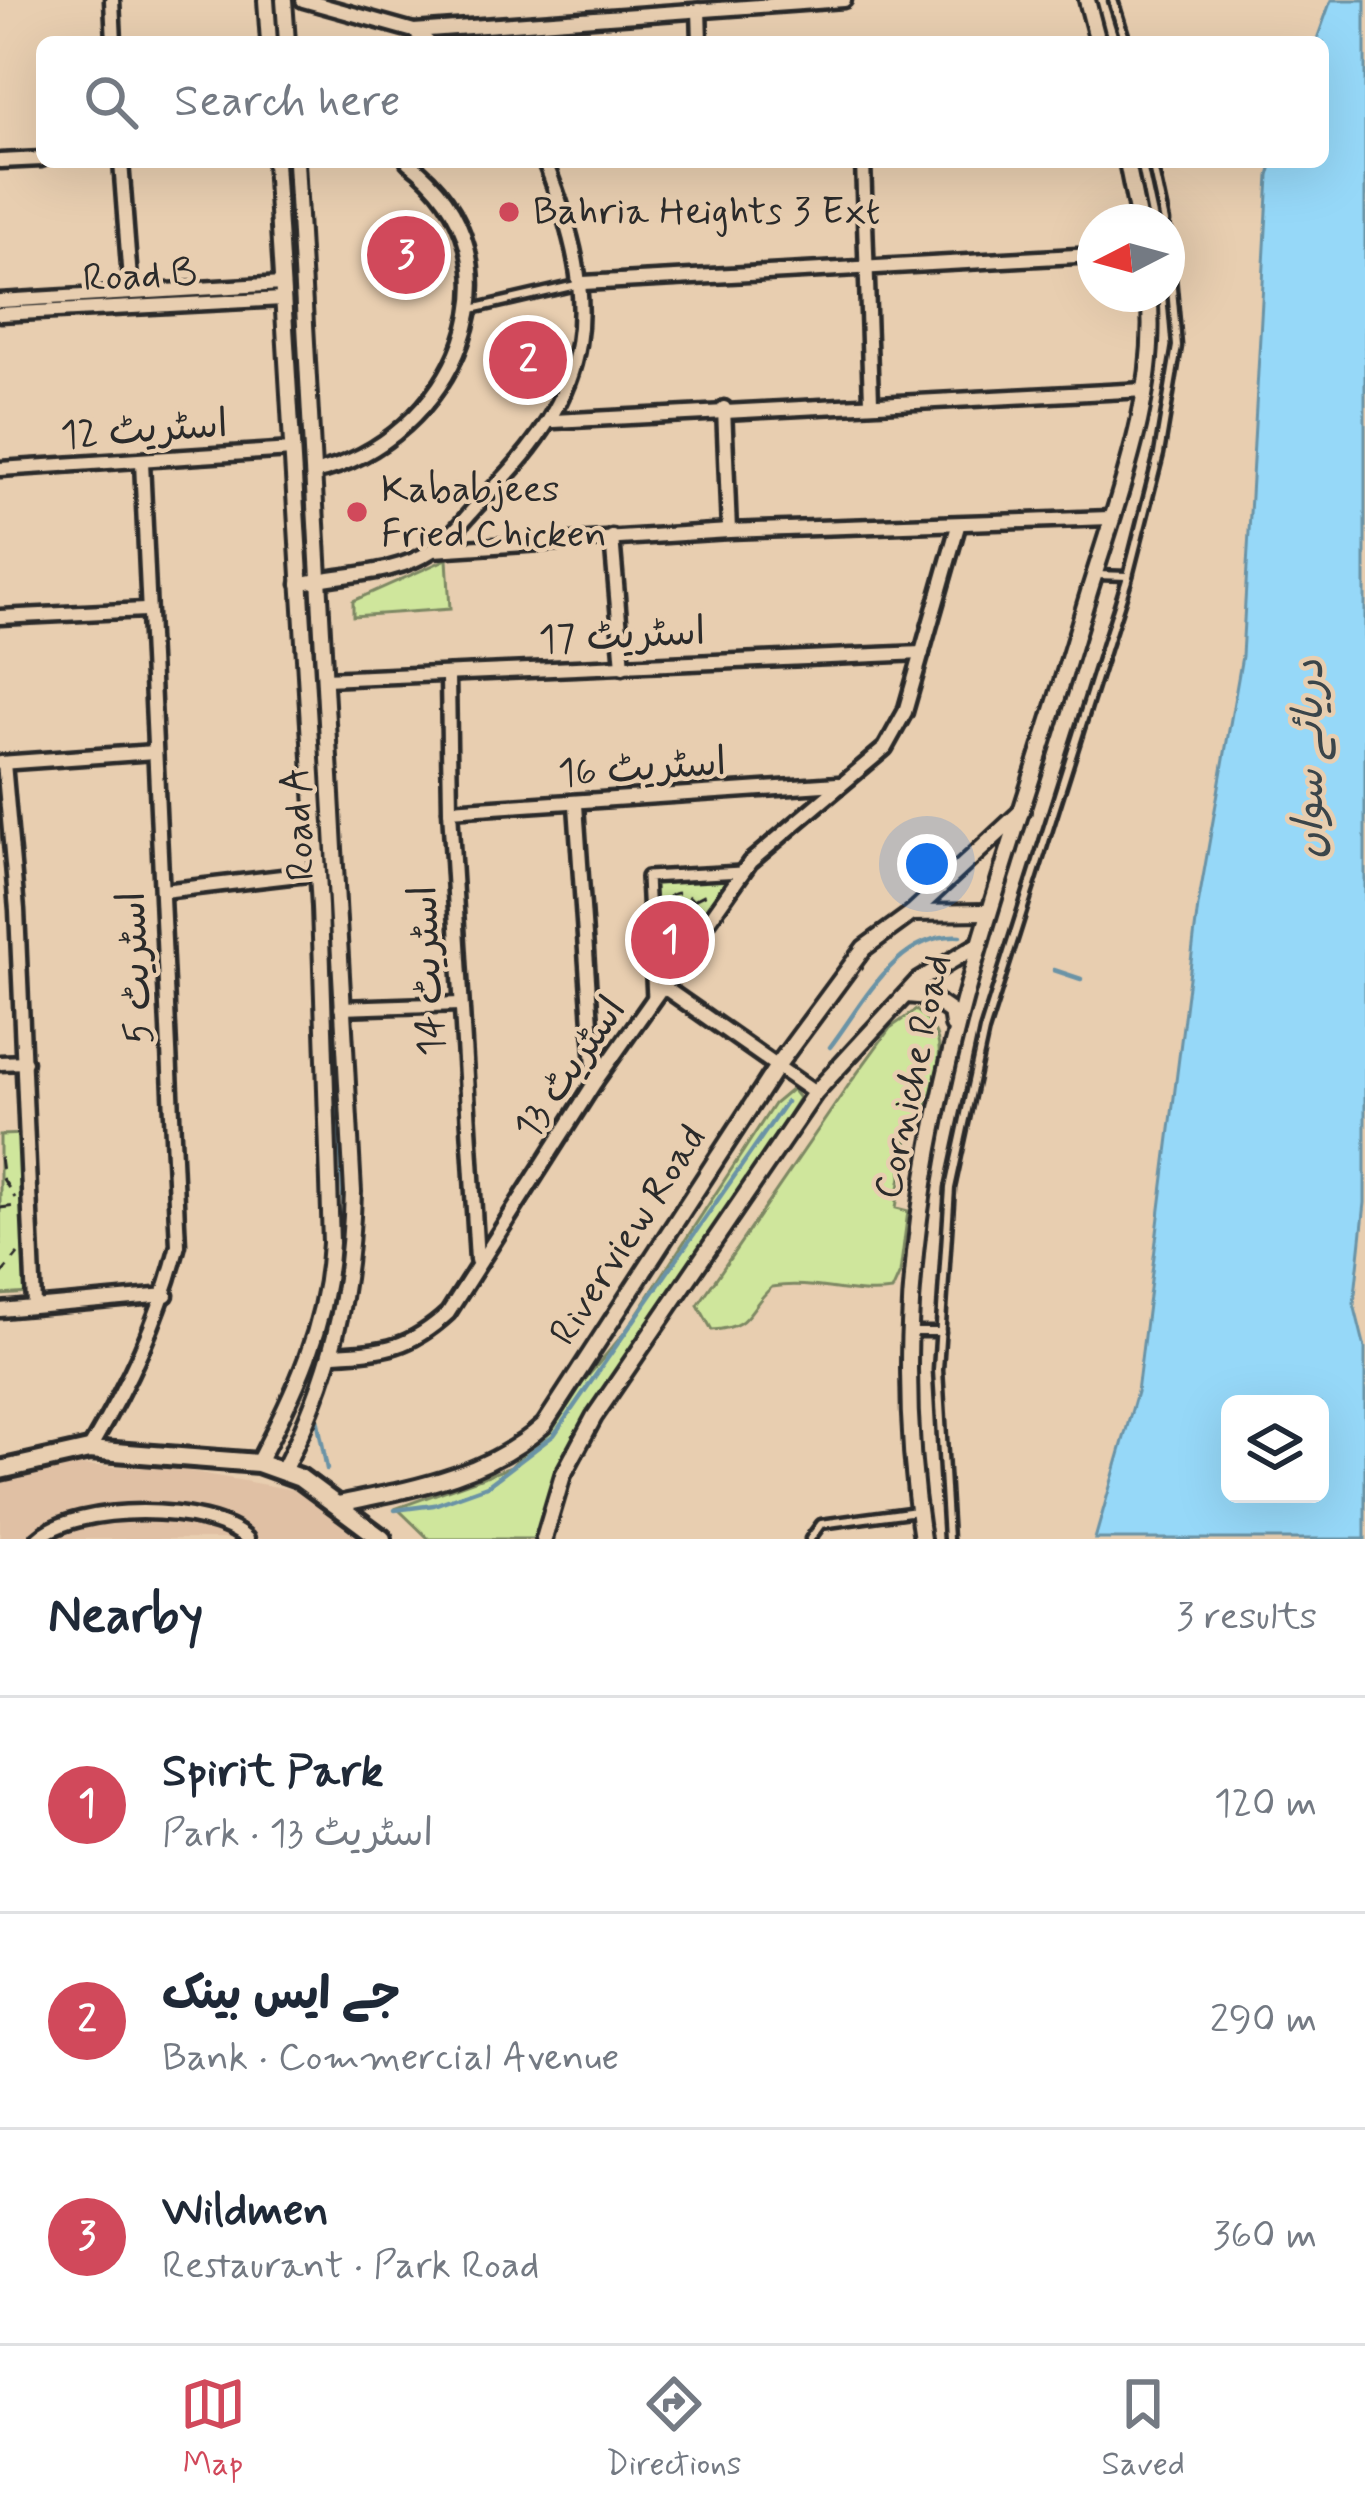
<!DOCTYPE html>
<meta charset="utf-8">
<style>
:root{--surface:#fff;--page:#f2f2f3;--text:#1f2937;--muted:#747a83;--line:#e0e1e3;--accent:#d1495b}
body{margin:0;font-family:Mynerve,"Playpen Sans Arabic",sans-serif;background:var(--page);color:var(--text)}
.controls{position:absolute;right:36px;bottom:36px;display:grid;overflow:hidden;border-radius:18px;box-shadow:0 12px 48px #0002}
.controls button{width:108px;height:108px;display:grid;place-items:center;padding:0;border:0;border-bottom:3px solid var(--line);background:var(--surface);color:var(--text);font:60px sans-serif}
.compass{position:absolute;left:1077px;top:204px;width:108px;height:108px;border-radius:50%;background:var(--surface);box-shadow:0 12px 48px #0002;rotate:264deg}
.you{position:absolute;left:927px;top:864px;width:42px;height:42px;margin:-30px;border:9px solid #fff;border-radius:50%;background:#1a73e8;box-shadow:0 0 0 18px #1a73e833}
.badge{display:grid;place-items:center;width:78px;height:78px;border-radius:50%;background:var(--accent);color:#fff;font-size:39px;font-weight:700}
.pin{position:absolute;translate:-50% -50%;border:6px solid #fff;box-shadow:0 3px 12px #0006}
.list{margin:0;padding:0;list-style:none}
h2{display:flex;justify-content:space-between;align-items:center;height:156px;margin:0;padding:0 48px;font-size:51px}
h2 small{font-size:39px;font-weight:400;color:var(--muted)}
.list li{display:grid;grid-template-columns:78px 1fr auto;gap:36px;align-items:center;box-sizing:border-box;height:216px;padding:0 48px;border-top:3px solid var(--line)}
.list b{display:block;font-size:45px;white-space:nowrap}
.list p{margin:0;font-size:39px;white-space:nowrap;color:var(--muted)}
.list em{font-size:39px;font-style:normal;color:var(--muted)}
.icon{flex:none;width:66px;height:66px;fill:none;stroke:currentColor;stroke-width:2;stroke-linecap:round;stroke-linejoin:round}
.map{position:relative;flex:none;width:1365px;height:1539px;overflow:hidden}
.search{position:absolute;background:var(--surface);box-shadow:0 12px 48px #0002;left:36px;right:36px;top:36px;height:132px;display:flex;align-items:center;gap:30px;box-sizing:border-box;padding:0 42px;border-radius:18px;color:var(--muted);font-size:45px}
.sheet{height:804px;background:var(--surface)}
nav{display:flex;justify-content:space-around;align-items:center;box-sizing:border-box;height:168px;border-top:3px solid var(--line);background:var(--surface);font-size:33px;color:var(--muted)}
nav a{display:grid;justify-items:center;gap:6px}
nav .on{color:var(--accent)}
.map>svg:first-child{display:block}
.built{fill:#e0c0a4}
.green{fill:#cfe69c;stroke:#7d8864;stroke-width:3}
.water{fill:#96d8f8;stroke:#6b93a6;stroke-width:3;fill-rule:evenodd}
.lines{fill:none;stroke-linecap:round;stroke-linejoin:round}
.stream{stroke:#6b93a6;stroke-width:4.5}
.service-casing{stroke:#2b2b2b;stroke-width:15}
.pedestrian-casing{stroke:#2b2b2b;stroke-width:18}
.minor-casing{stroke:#2b2b2b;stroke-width:21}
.tertiary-casing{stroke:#2b2b2b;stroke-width:22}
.secondary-casing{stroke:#2b2b2b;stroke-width:26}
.path{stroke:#2b2b2b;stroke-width:3;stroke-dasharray:12 9;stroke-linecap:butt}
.service{stroke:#e8ceb0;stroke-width:6}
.pedestrian{stroke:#e8ceb0;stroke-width:9}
.minor{stroke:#e8ceb0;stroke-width:12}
.tertiary{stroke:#e8ceb0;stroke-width:14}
.secondary{stroke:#e8ceb0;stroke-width:16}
.poi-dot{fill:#d1495b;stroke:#e8ceb0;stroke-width:4.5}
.labels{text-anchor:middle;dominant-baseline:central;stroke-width:9;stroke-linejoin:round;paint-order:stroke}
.poi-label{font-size:39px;fill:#2b2b2b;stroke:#e8ceb0;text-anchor:start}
.street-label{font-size:39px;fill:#2b2b2b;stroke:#e8ceb0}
.water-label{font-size:42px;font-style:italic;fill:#3b454a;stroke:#e8ceb0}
</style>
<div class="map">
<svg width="1365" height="1539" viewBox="0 0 1365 1539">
<rect width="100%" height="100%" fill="#e8ceb0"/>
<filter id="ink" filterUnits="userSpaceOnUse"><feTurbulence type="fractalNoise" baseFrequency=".00833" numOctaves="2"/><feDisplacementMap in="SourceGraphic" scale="24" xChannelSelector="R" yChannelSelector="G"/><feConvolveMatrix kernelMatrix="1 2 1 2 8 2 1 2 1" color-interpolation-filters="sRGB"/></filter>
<g filter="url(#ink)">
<!-- built -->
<path class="built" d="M70 1465 178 1469 294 1490 372 1539H0V1482Z"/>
<!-- green -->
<g class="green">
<path d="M447 559 450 609 353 616V601Z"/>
<path d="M731 875 653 999 646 881Z"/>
<path d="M916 1010C957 1040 934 1080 922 1122L909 1125 896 1208 908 1211 900 1273 892 1291C851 1297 814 1280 772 1287 746 1310 752 1328 712 1330L698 1305 850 1083 890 1028Z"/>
<path d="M792 1089 799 1098 548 1498 540 1539H429L397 1508 511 1467 626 1331 774 1104Z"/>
<path d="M25 1134 30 1293 0 1295V1135Z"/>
</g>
<!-- water -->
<path class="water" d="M1331 0H1365V1203L1354 1304 1365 1348V1539H1095L1137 1392 1198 906 1242 656 1269 176 1273 162H1323V42H1316ZM1230 1404H1320V1494H1230Z"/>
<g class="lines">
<!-- stream -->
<g class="stream">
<path d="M279 39V42"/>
<path d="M286 162 309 558"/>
<path d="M1054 970 1081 979"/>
<path d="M830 1047C863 1004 897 932 960 936"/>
<path d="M310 1375 331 1312 344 1208 312 617"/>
<path d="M317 1418 327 1469"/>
<path d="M395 1510 434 1505 487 1486 554 1435 786 1102"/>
</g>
<!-- service casing -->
<g class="service-casing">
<g id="service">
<path d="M1113 0 1126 42"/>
<path d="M1152 162 1165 222"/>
<path d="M472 309 576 285"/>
<path d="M1096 575 1128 576"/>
<path d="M913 1332H941"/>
<path d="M810 1539 821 1524 917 1511"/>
<path d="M948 1539 938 1370 950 1188 984 1031 1127 580 1159 454 1177 346 1167 231"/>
</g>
</g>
<!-- pedestrian casing -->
<g class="pedestrian-casing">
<path id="pedestrian" d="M653 998 647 877 742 872"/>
</g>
<!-- minor casing -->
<g class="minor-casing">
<g id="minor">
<path d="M112 0 114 42"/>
<path d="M303 0 414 31 428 42"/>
<path d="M699 10 700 42"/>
<path d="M414 31 844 0"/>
<path d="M0 161 42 159"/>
<path d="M121 162 131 293"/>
<path d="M863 162 871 401"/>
<path d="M583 283 1095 255"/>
<path d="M0 301 282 284"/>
<path d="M0 314 282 299"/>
<path d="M724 408 729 531"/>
<path d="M554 421 1145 390"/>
<path d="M0 469 292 450"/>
<path d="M313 473C454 442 536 259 408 162"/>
<path d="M612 537 623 667"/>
<path d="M433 550 729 531 1110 518"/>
<path d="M299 584C342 573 393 576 431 551 451 539 467 515 483 499 597 389 602 306 545 162"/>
<path d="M0 617 145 610"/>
<path d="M448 677 450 810 477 1260"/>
<path d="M325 679 922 653"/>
<path d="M0 763 154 752"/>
<path d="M4 763 17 910 34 1305"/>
<path d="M576 805 595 1082"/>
<path d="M450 810 838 784"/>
<path d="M163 891 316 873"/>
<path d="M665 988 815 1093"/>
<path d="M341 1008 460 1004"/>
<path d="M0 1063 25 1062"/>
<path d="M0 1310 166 1295"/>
<path d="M335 1354C386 1351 410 1348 448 1313L595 1082 750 862 885 748 905 712 958 526"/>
<path d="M89 1450C128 1384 159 1320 178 1245L142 462"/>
<path d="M38 1539C75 1503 210 1503 247 1539"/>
</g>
</g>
<!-- tertiary casing -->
<g class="tertiary-casing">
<g id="tertiary">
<path d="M266 0 269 42"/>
<path d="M284 0 287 42"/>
<path d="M1087 0 1098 42"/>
<path d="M1127 162 1139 222"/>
<path d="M912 913 986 912"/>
<path d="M907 995 929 997 951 1012 953 1025"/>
<path d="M258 1463C297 1387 326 1329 331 1243L320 907 275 162"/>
<path d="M283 1471C331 1375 350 1300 353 1192L296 162"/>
<path d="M338 1504C411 1489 487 1477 544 1425L777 1066 864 948 912 913 1022 811"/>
<path d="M544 1539 563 1475 594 1417 815 1093 918 981 976 946"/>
<path d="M922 1539C869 1193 989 933 1083 612 1112 512 1160 399 1149 294"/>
</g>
</g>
<!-- secondary casing -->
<g class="secondary-casing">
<path id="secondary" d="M0 1470 89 1450 258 1463 300 1478 382 1539"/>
</g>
<!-- path -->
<g class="path">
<circle cx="679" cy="909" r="16"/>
<path d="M694 900 712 891"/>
<path d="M672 947 675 927"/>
<path d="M0 1157 3 1179 15 1198"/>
<path d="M0 1208 17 1206"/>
<path d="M0 1276 18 1254"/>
</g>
<!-- service -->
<use href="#service" class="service"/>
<!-- pedestrian -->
<use href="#pedestrian" class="pedestrian"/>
<!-- minor -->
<use href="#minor" class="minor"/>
<!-- tertiary -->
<use href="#tertiary" class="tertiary"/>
<!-- secondary -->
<use href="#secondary" class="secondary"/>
</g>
</g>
<!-- markers -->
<g class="poi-dot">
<circle cx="509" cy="212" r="12"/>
<circle cx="357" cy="512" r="12"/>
</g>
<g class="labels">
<!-- poi labels -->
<g class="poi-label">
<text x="533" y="212">Bahria Heights 3 Ext</text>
<text x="381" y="490">Kababjees<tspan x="381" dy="45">Fried Chicken</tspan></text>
</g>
<!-- street labels -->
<g class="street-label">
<text transform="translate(140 277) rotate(-3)">Road B</text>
<text transform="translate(144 431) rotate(-4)">اسٹریٹ 12</text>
<text transform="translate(622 637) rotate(-3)">اسٹریٹ 17</text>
<text transform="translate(642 769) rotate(-4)">اسٹریٹ 16</text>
<text transform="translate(300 824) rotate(-93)">Road A</text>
<text transform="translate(137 968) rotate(-93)">اسٹریٹ 5</text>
<text transform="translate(429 971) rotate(-93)">اسٹریٹ 14</text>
<text transform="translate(571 1069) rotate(-55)">اسٹریٹ 13</text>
<text transform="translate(914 1077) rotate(-78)">Corniche Road</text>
<text transform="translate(629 1236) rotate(-57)">Riverview Road</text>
</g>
<!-- water labels -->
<g class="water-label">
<text transform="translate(1310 759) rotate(-90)">دریائے سواں</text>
</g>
</g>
</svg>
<div class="controls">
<button><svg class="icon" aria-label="layers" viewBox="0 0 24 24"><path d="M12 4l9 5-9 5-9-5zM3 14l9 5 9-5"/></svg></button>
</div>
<svg class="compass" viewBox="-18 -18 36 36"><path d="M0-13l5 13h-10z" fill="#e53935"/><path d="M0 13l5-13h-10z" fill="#747a83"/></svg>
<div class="you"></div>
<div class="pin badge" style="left:670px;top:940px">1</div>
<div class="pin badge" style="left:528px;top:360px">2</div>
<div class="pin badge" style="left:406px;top:255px">3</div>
<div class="search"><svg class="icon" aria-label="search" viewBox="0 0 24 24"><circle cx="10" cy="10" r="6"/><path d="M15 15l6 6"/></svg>Search here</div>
</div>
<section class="sheet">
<h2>Nearby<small>3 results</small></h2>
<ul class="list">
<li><span class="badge">1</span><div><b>Spirit Park</b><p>Park · اسٹریٹ 13</p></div><em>120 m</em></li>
<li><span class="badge">2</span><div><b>جے ایس بینک</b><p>Bank · Commercial Avenue</p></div><em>290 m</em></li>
<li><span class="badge">3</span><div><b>Wildmen</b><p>Restaurant · Park Road</p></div><em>360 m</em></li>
</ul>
</section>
<nav>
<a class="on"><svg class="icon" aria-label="map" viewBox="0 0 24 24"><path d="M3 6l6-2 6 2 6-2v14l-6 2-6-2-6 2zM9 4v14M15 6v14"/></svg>Map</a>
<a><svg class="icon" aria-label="directions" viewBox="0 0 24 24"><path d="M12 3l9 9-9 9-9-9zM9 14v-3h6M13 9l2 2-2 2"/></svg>Directions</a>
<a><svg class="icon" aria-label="saved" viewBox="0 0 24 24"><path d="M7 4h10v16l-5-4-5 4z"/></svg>Saved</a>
</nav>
